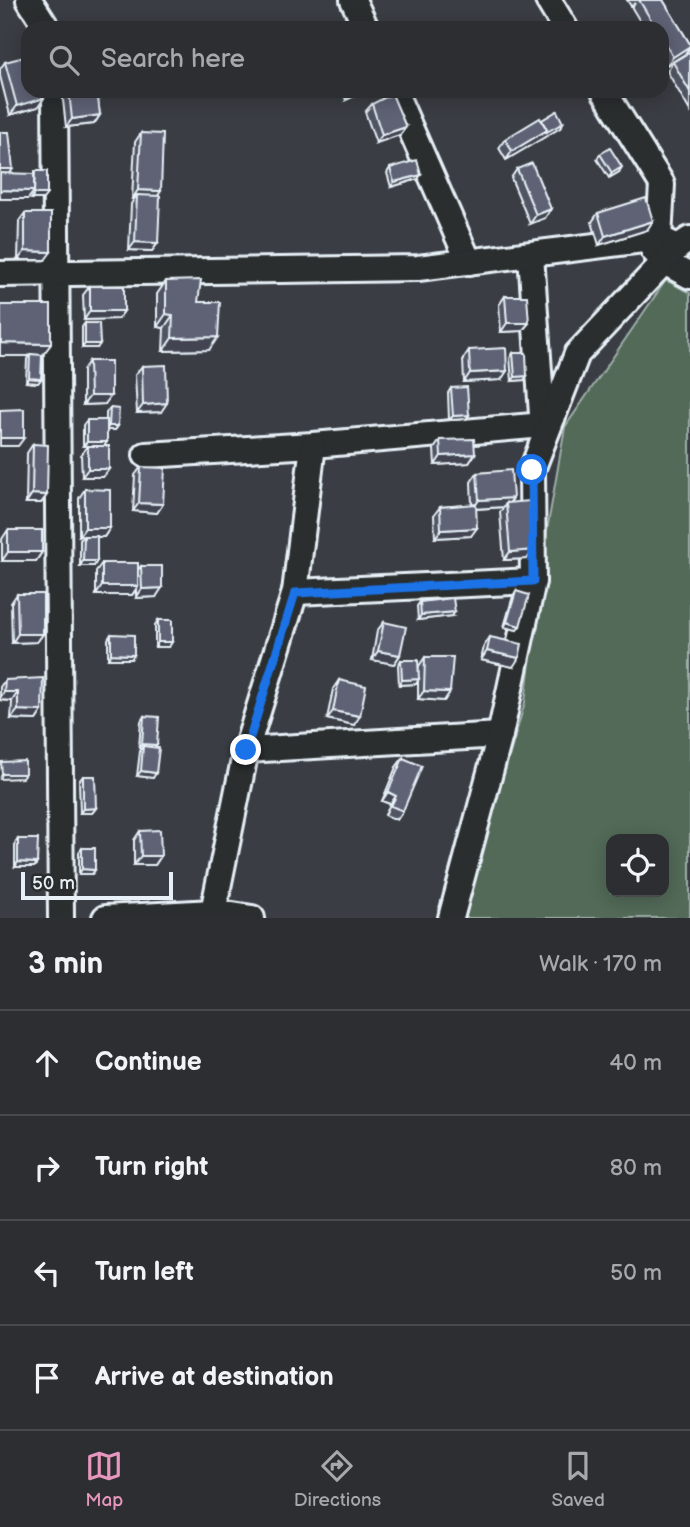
<!DOCTYPE html>
<meta charset="utf-8">
<style>
:root{--surface:#2c2e32;--page:#34363a;--text:#f1f3f6;--muted:#a6a8ac;--line:#484a4d;--accent:#e797bd}
body{margin:0;font-family:"Balsamiq Sans",sans-serif;background:var(--page);color:var(--text)}
.controls{position:absolute;right:21px;bottom:21px;display:grid;overflow:hidden;border-radius:14px;box-shadow:0 4px 18px #0003}
.controls button{width:63px;height:63px;display:grid;place-items:center;padding:0;border:0;border-bottom:2px solid var(--line);background:var(--surface);color:var(--text);font:35px sans-serif}
.scale{position:absolute;left:21px;bottom:18px;width:152px;box-sizing:border-box;padding-left:7px;border:4px solid #e8f1f8;border-top:0;font-size:19px;line-height:24px;white-space:nowrap;color:#e8f1f8;-webkit-text-stroke:5px #2a2d2e;paint-order:stroke}
.stop{position:absolute;width:21px;height:21px;margin:-16px;border:5px solid #1a73e8;border-radius:50%;background:#fff}
.stop.end{background:#1a73e8;border-color:#fff;box-shadow:0 2px 7px #0008}
.list{margin:0;padding:0;list-style:none}
h2{display:flex;justify-content:space-between;align-items:center;height:91px;margin:0;padding:0 28px;font-size:30px}
h2 small{font-size:23px;font-weight:400;color:var(--muted)}
.list li{display:grid;grid-template-columns:46px 1fr auto;gap:21px;align-items:center;box-sizing:border-box;height:105px;padding:0 28px;border-top:2px solid var(--line)}
.list b{display:block;font-size:26px;white-space:nowrap}
.list em{font-size:23px;font-style:normal;color:var(--muted)}
.icon{flex:none;width:38px;height:38px;fill:none;stroke:currentColor;stroke-width:2;stroke-linecap:round;stroke-linejoin:round}
.map{position:relative;flex:none;width:690px;height:918px;overflow:hidden}
.search{position:absolute;background:var(--surface);box-shadow:0 4px 18px #0003;left:21px;right:21px;top:21px;height:77px;display:flex;align-items:center;gap:18px;box-sizing:border-box;padding:0 24px;border-radius:21px;color:var(--muted);font-size:26px}
.sheet{height:511px;background:var(--surface)}
nav{display:flex;justify-content:space-around;align-items:center;box-sizing:border-box;height:98px;border-top:2px solid var(--line);background:var(--surface);font-size:19px;color:var(--muted)}
nav a{display:grid;justify-items:center;gap:4px}
nav .on{color:var(--accent)}
.map>svg:first-child{display:block}
.green{fill:#526b59;stroke:#9daea8;stroke-width:2;fill-rule:evenodd}
.lines{fill:none;stroke-linecap:round;stroke-linejoin:round}
.minor-casing{stroke:#e8f1f8;stroke-width:30}
.minor{stroke:#2a2d2e;stroke-width:24}
.wall{fill:#515464;stroke:#e8f1f8;stroke-width:2}
.shaded-wall{fill:#424551;stroke:#e8f1f8;stroke-width:2}
.building{fill:#5e6274;stroke:#e8f1f8;stroke-width:2}
.route{stroke:#1a73e8;stroke-width:9}
</style>
<div class="map">
<svg width="690" height="918" viewBox="0 0 690 918">
<rect width="100%" height="100%" fill="#3a3d43"/>
<filter id="ink" filterUnits="userSpaceOnUse"><feTurbulence type="fractalNoise" baseFrequency=".0143" numOctaves="2"/><feDisplacementMap in="SourceGraphic" scale="14" xChannelSelector="R" yChannelSelector="G"/><feConvolveMatrix kernelMatrix="1 2 1 2 8 2 1 2 1" color-interpolation-filters="sRGB"/></filter>
<g filter="url(#ink)">
<!-- green -->
<path class="green" d="M666 280 690 293V918H462L525 702 545 542 565 427ZM611 839H664V892H611Z"/>
<g class="lines">
<!-- minor casing -->
<g class="minor-casing">
<g id="minor">
<path d="M29 0 47 28"/>
<path d="M353 0 366 28"/>
<path d="M548 0 565 28"/>
<path d="M55 91 61 918"/>
<path d="M394 91 469 262"/>
<path d="M604 91 662 184 659 238"/>
<path d="M654 251 666 263 690 276"/>
<path d="M531 255 543 429"/>
<path d="M0 274 418 268 659 238 678 247"/>
<path d="M146 455 313 445 544 425"/>
<path d="M295 592 533 581"/>
<path d="M246 750 500 735"/>
<path d="M213 912 246 750 295 592 313 445"/>
<path d="M105 918 213 912 252 918"/>
<path d="M451 918 500 735 533 581 532 470 577 354 678 247 690 239"/>
</g>
</g>
<!-- minor -->
<use href="#minor" class="minor"/>
</g>
<!-- wall -->
<g class="wall">
<path d="M627 0H663L690 44V48L685 54 667 65 662 57V28H644L632 8 635 3 631 6Z"/>
<path d="M690 52V111L667 71 673 62Z"/>
<path d="M5 62 44 98 38 107 10 115 0 76V69Z"/>
<path d="M62 91H97L100 115 94 124 66 127Z"/>
<path d="M342 91H365L346 100Z"/>
<path d="M372 104 406 127 400 135 376 143 365 112Z"/>
<path d="M542 120 560 128 506 160 499 148 505 139Z"/>
<path d="M141 133 157 196 158 243 152 251 129 250 131 204 134 199H132L135 142Z"/>
<path d="M600 154 619 172 609 178 597 159Z"/>
<path d="M390 168 418 179 391 187 387 173Z"/>
<path d="M517 169 545 218 530 224 511 178Z"/>
<path d="M25 213 45 260H18L19 221Z"/>
<path d="M598 213 647 230 599 245 592 222Z"/>
<path d="M166 281 198 302 209 350 163 351 164 328 157 327V294Z"/>
<path d="M90 286 124 311 118 319 84 320 83 295Z"/>
<path d="M505 296 529 323 522 331 501 332 499 305Z"/>
<path d="M1 305 51 344 42 355 41 379 38 383 26 382 27 359 29 356H0V306Z"/>
<path d="M85 323 97 348H82V327Z"/>
<path d="M469 350 501 380 464 382 463 359Z"/>
<path d="M513 353 524 380 512 381 510 358Z"/>
<path d="M89 361 105 404 83 405V370Z"/>
<path d="M142 366 161 412 137 413 135 375Z"/>
<path d="M451 388 469 415 466 419 449 420 448 393Z"/>
<path d="M110 408 118 426 115 430H107L104 446 109 469 103 477H82L81 455 88 446H99H83V425L87 420H106V413Z"/>
<path d="M440 440 475 454 469 463 435 465 434 449Z"/>
<path d="M33 444 47 495 41 503H26L27 453Z"/>
<path d="M141 467 163 504 157 513 133 511 135 475Z"/>
<path d="M477 473 513 498 510 503 527 559 504 560 500 512 504 507 476 509 471 536 435 538 434 515 440 507 472 505 471 482Z"/>
<path d="M85 489 110 528 104 537H97L94 566H80V540L83 537 79 536V498Z"/>
<path d="M8 530 42 552 36 561H2V539Z"/>
<path d="M102 563 138 570 141 566 156 597 136 598V590L132 595H96V571Z"/>
<path d="M516 591 517 630 504 627 513 596Z"/>
<path d="M17 594 43 634 37 642 12 643 11 603Z"/>
<path d="M420 602 452 616 418 620 417 606Z"/>
<path d="M158 620 169 647H155V625Z"/>
<path d="M384 622 400 655 394 664 372 660 377 631Z"/>
<path d="M111 634 134 655 131 659H108V639Z"/>
<path d="M490 637 513 667 481 660 484 646Z"/>
<path d="M425 657 450 692 444 701 418 699V680L416 684 399 685 398 665 401 660 418 673 419 666Z"/>
<path d="M5 680 42 711 36 720 11 719 12 701 0 700V687Z"/>
<path d="M339 680 354 725 327 719 333 689Z"/>
<path d="M144 716 155 748 153 778 137 776 140 751 141 749 139 748 141 721Z"/>
<path d="M403 758V811L397 820 385 815 390 804 382 801 396 767Z"/>
<path d="M83 776 96 808 92 813H80L79 781Z"/>
<path d="M140 831 161 856 155 865H134V840Z"/>
<path d="M18 839 37 863 34 867H15V843Z"/>
<path d="M82 848 95 870 92 874H79V852Z"/>
</g>
<!-- shaded-wall -->
<g class="shaded-wall">
<path d="M690 46 685 54 667 65 673 57Z"/>
<path d="M352 91H365L346 100Z"/>
<path d="M44 98 38 107 10 115 17 106Z"/>
<path d="M100 115 94 124 66 127 72 119Z"/>
<path d="M563 123 560 128 506 160 512 151 547 130Z"/>
<path d="M406 127 400 135 376 143 382 135Z"/>
<path d="M622 167 619 172 609 178 612 173Z"/>
<path d="M0 169H13L7 177H0Z"/>
<path d="M421 175 418 179 391 187 394 182Z"/>
<path d="M0 190 34 191 28 199H0Z"/>
<path d="M138 190 161 191 155 200 137 195 134 199H132Z"/>
<path d="M34 194H47L43 199H31Z"/>
<path d="M551 209 545 218 530 224 536 215Z"/>
<path d="M653 221 647 230 599 245 605 236Z"/>
<path d="M135 242 158 243 152 251 129 250Z"/>
<path d="M25 251 51 252 45 260H18Z"/>
<path d="M90 311H124L118 319 84 320Z"/>
<path d="M166 314 173 315 164 328 157 327Z"/>
<path d="M507 323H529L522 331 501 332Z"/>
<path d="M218 337 209 350 163 351 172 338Z"/>
<path d="M1 343 51 344 42 356 30 354 29 356H0V344Z"/>
<path d="M85 344H100L97 348H82Z"/>
<path d="M507 371 501 380 464 382 470 373Z"/>
<path d="M527 376 524 380 512 381 515 377Z"/>
<path d="M29 378 41 379 38 383 26 382Z"/>
<path d="M90 396H111L105 404 83 405Z"/>
<path d="M167 403 161 412 137 413 143 405Z"/>
<path d="M469 415 466 419 449 420 453 416Z"/>
<path d="M109 426H118L115 430H106Z"/>
<path d="M0 438H24L18 446H0Z"/>
<path d="M87 442H107L104 446H83Z"/>
<path d="M475 454 469 463 435 465 441 456Z"/>
<path d="M88 469H109L103 477H82Z"/>
<path d="M32 494 47 495 41 503H26Z"/>
<path d="M513 498 507 506 506 503 504 507 473 509 479 500Z"/>
<path d="M139 503 163 504 157 513 133 511Z"/>
<path d="M85 528H110L104 537 79 536Z"/>
<path d="M477 528 471 536 435 538 441 530Z"/>
<path d="M534 550 527 559 504 560 510 552Z"/>
<path d="M8 552H42L36 561H2Z"/>
<path d="M83 561H97L94 566H80Z"/>
<path d="M102 586H138L132 595H96Z"/>
<path d="M162 588 156 597 136 598 142 589Z"/>
<path d="M455 612 452 616 418 620 421 615Z"/>
<path d="M507 622 520 626 517 630 504 627Z"/>
<path d="M18 634H43L37 642 12 643Z"/>
<path d="M158 642H172L169 647H155Z"/>
<path d="M378 651 400 655 394 664 372 660Z"/>
<path d="M487 651 519 658 513 667 481 660Z"/>
<path d="M111 654 134 655 131 659H108Z"/>
<path d="M419 679 416 684 399 685 402 680Z"/>
<path d="M424 691 450 692 444 701 418 699Z"/>
<path d="M4 692H18L12 701 0 700V698Z"/>
<path d="M18 710 42 711 36 720 11 719Z"/>
<path d="M333 711 360 716 354 725 327 719Z"/>
<path d="M142 744 157 745 153 750 143 746 141 749 139 748Z"/>
<path d="M141 771 156 773 153 778 137 776Z"/>
<path d="M2 774H25L22 778 0 779Z"/>
<path d="M388 792 396 796 390 804 382 801Z"/>
<path d="M96 808 92 813H80L83 809Z"/>
<path d="M141 856H161L155 865H134Z"/>
<path d="M18 862 37 863 34 867H15Z"/>
<path d="M82 869 95 870 92 874H79Z"/>
</g>
<!-- building -->
<g class="building">
<path d="M639 0H663L690 44V46L673 57 662 38V28H656Z"/>
<path d="M690 52V92L673 62Z"/>
<path d="M28 56V91H42L44 98 17 106 5 62Z"/>
<path d="M69 91H97L100 115 72 119Z"/>
<path d="M392 94 406 127 382 135 372 104Z"/>
<path d="M557 111 563 123 545 133 547 130 542 120Z"/>
<path d="M540 118 547 130 512 151 505 139Z"/>
<path d="M0 132H9L13 169H0Z"/>
<path d="M141 133 163 134 161 191 138 190Z"/>
<path d="M610 148 622 167 612 173 600 154Z"/>
<path d="M417 160 421 175 394 182 390 168Z"/>
<path d="M532 163 551 209 536 215 517 169Z"/>
<path d="M35 171H47V194H34Z"/>
<path d="M0 173 34 174V191L0 190Z"/>
<path d="M137 195 160 196 158 243 135 242Z"/>
<path d="M646 198 653 221 605 236 598 213Z"/>
<path d="M25 213H51V252L25 251Z"/>
<path d="M201 280 198 302H220L218 337 172 338 173 315 166 314V281Z"/>
<rect x="90" y="286" width="34" height="25"/>
<path d="M505 296H527L529 323H507Z"/>
<path d="M1 305H51V344L1 343Z"/>
<path d="M85 323H99L100 344H85Z"/>
<path d="M506 348 507 371 470 373 469 350Z"/>
<path d="M513 353H526L527 376 515 377Z"/>
<path d="M30 354 42 355 41 379 29 378Z"/>
<path d="M89 361H111V396H90Z"/>
<path d="M166 365 167 403 143 405 142 366Z"/>
<path d="M467 387 469 415 453 416 451 388Z"/>
<path d="M110 408 119 409 118 426H109Z"/>
<path d="M24 409V438H0V410Z"/>
<rect x="87" y="420" width="20" height="22"/>
<path d="M474 439 475 454 441 456 440 440Z"/>
<path d="M33 444 48 445 47 495 32 494Z"/>
<rect x="88" y="446" width="21" height="23"/>
<path d="M141 467 165 468 163 504 139 503Z"/>
<path d="M511 470 513 498 479 500 477 473Z"/>
<path d="M85 489 110 490V528H85Z"/>
<path d="M530 501 534 550 510 552 506 503Z"/>
<path d="M476 504 477 528 441 530 440 507Z"/>
<rect x="8" y="530" width="34" height="22"/>
<path d="M84 536H97V561H83Z"/>
<rect x="102" y="563" width="36" height="23"/>
<path d="M141 566H162V588L142 589Z"/>
<path d="M516 591 529 595 520 626 507 622Z"/>
<path d="M17 594H43V634H18Z"/>
<path d="M453 598 455 612 421 615 420 602Z"/>
<rect x="158" y="620" width="14" height="22"/>
<path d="M384 622 406 627 400 655 378 651Z"/>
<path d="M111 634 134 635V655L111 654Z"/>
<path d="M490 637 522 644 519 658 487 651Z"/>
<path d="M425 657H453L450 692 424 691Z"/>
<path d="M401 660H418L419 679 402 680Z"/>
<path d="M43 678 42 711 18 710V692H4L5 680Z"/>
<path d="M339 680 366 686 360 716 333 711Z"/>
<path d="M144 716 159 717 157 745 142 744Z"/>
<path d="M143 746 159 748 156 773 141 771Z"/>
<path d="M403 758 422 766 403 811 391 806 396 796 388 792Z"/>
<path d="M25 761V774H2L1 762Z"/>
<path d="M83 776H95L96 808 83 809Z"/>
<path d="M160 830 161 856H141L140 831Z"/>
<path d="M18 839H38L37 863 18 862Z"/>
<path d="M82 848H95V870L82 869Z"/>
</g>
</g>
<g class="lines" filter="url(#ink)">
<!-- route -->
<path class="route" d="M246 750 295 593 533 581 532 470"/>
</g>
</svg>
<div class="controls">
<button><svg class="icon" aria-label="locate" viewBox="0 0 24 24"><circle cx="12" cy="12" r="6"/><path d="M12 2v4M12 18v4M2 12h4M18 12h4"/></svg></button>
</div>
<div class="scale">50 m</div>
<div class="stop" style="left:532px;top:470px"></div>
<div class="stop end" style="left:246px;top:750px"></div>
<div class="search"><svg class="icon" aria-label="search" viewBox="0 0 24 24"><circle cx="10" cy="10" r="6"/><path d="M15 15l6 6"/></svg>Search here</div>
</div>
<section class="sheet">
<h2>3 min<small>Walk · 170 m</small></h2>
<ul class="list">
<li><svg class="icon" aria-label="ahead" viewBox="0 0 24 24"><path d="M12 20V5M6 11l6-6 6 6"/></svg><div><b>Continue</b></div><em>40 m</em></li>
<li><svg class="icon" aria-label="right" viewBox="0 0 24 24"><path d="M7 20v-9h11M14 6l5 5-5 5"/></svg><div><b>Turn right</b></div><em>80 m</em></li>
<li><svg class="icon" aria-label="left" viewBox="0 0 24 24"><path d="M17 20v-9H6M10 6l-5 5 5 5"/></svg><div><b>Turn left</b></div><em>50 m</em></li>
<li><svg class="icon" aria-label="arrive" viewBox="0 0 24 24"><path d="M6 21V4h12l-3 4 3 4H6"/></svg><div><b>Arrive at destination</b></div></li>
</ul>
</section>
<nav>
<a class="on"><svg class="icon" aria-label="map" viewBox="0 0 24 24"><path d="M3 6l6-2 6 2 6-2v14l-6 2-6-2-6 2zM9 4v14M15 6v14"/></svg>Map</a>
<a><svg class="icon" aria-label="directions" viewBox="0 0 24 24"><path d="M12 3l9 9-9 9-9-9zM9 14v-3h6M13 9l2 2-2 2"/></svg>Directions</a>
<a><svg class="icon" aria-label="saved" viewBox="0 0 24 24"><path d="M7 4h10v16l-5-4-5 4z"/></svg>Saved</a>
</nav>
